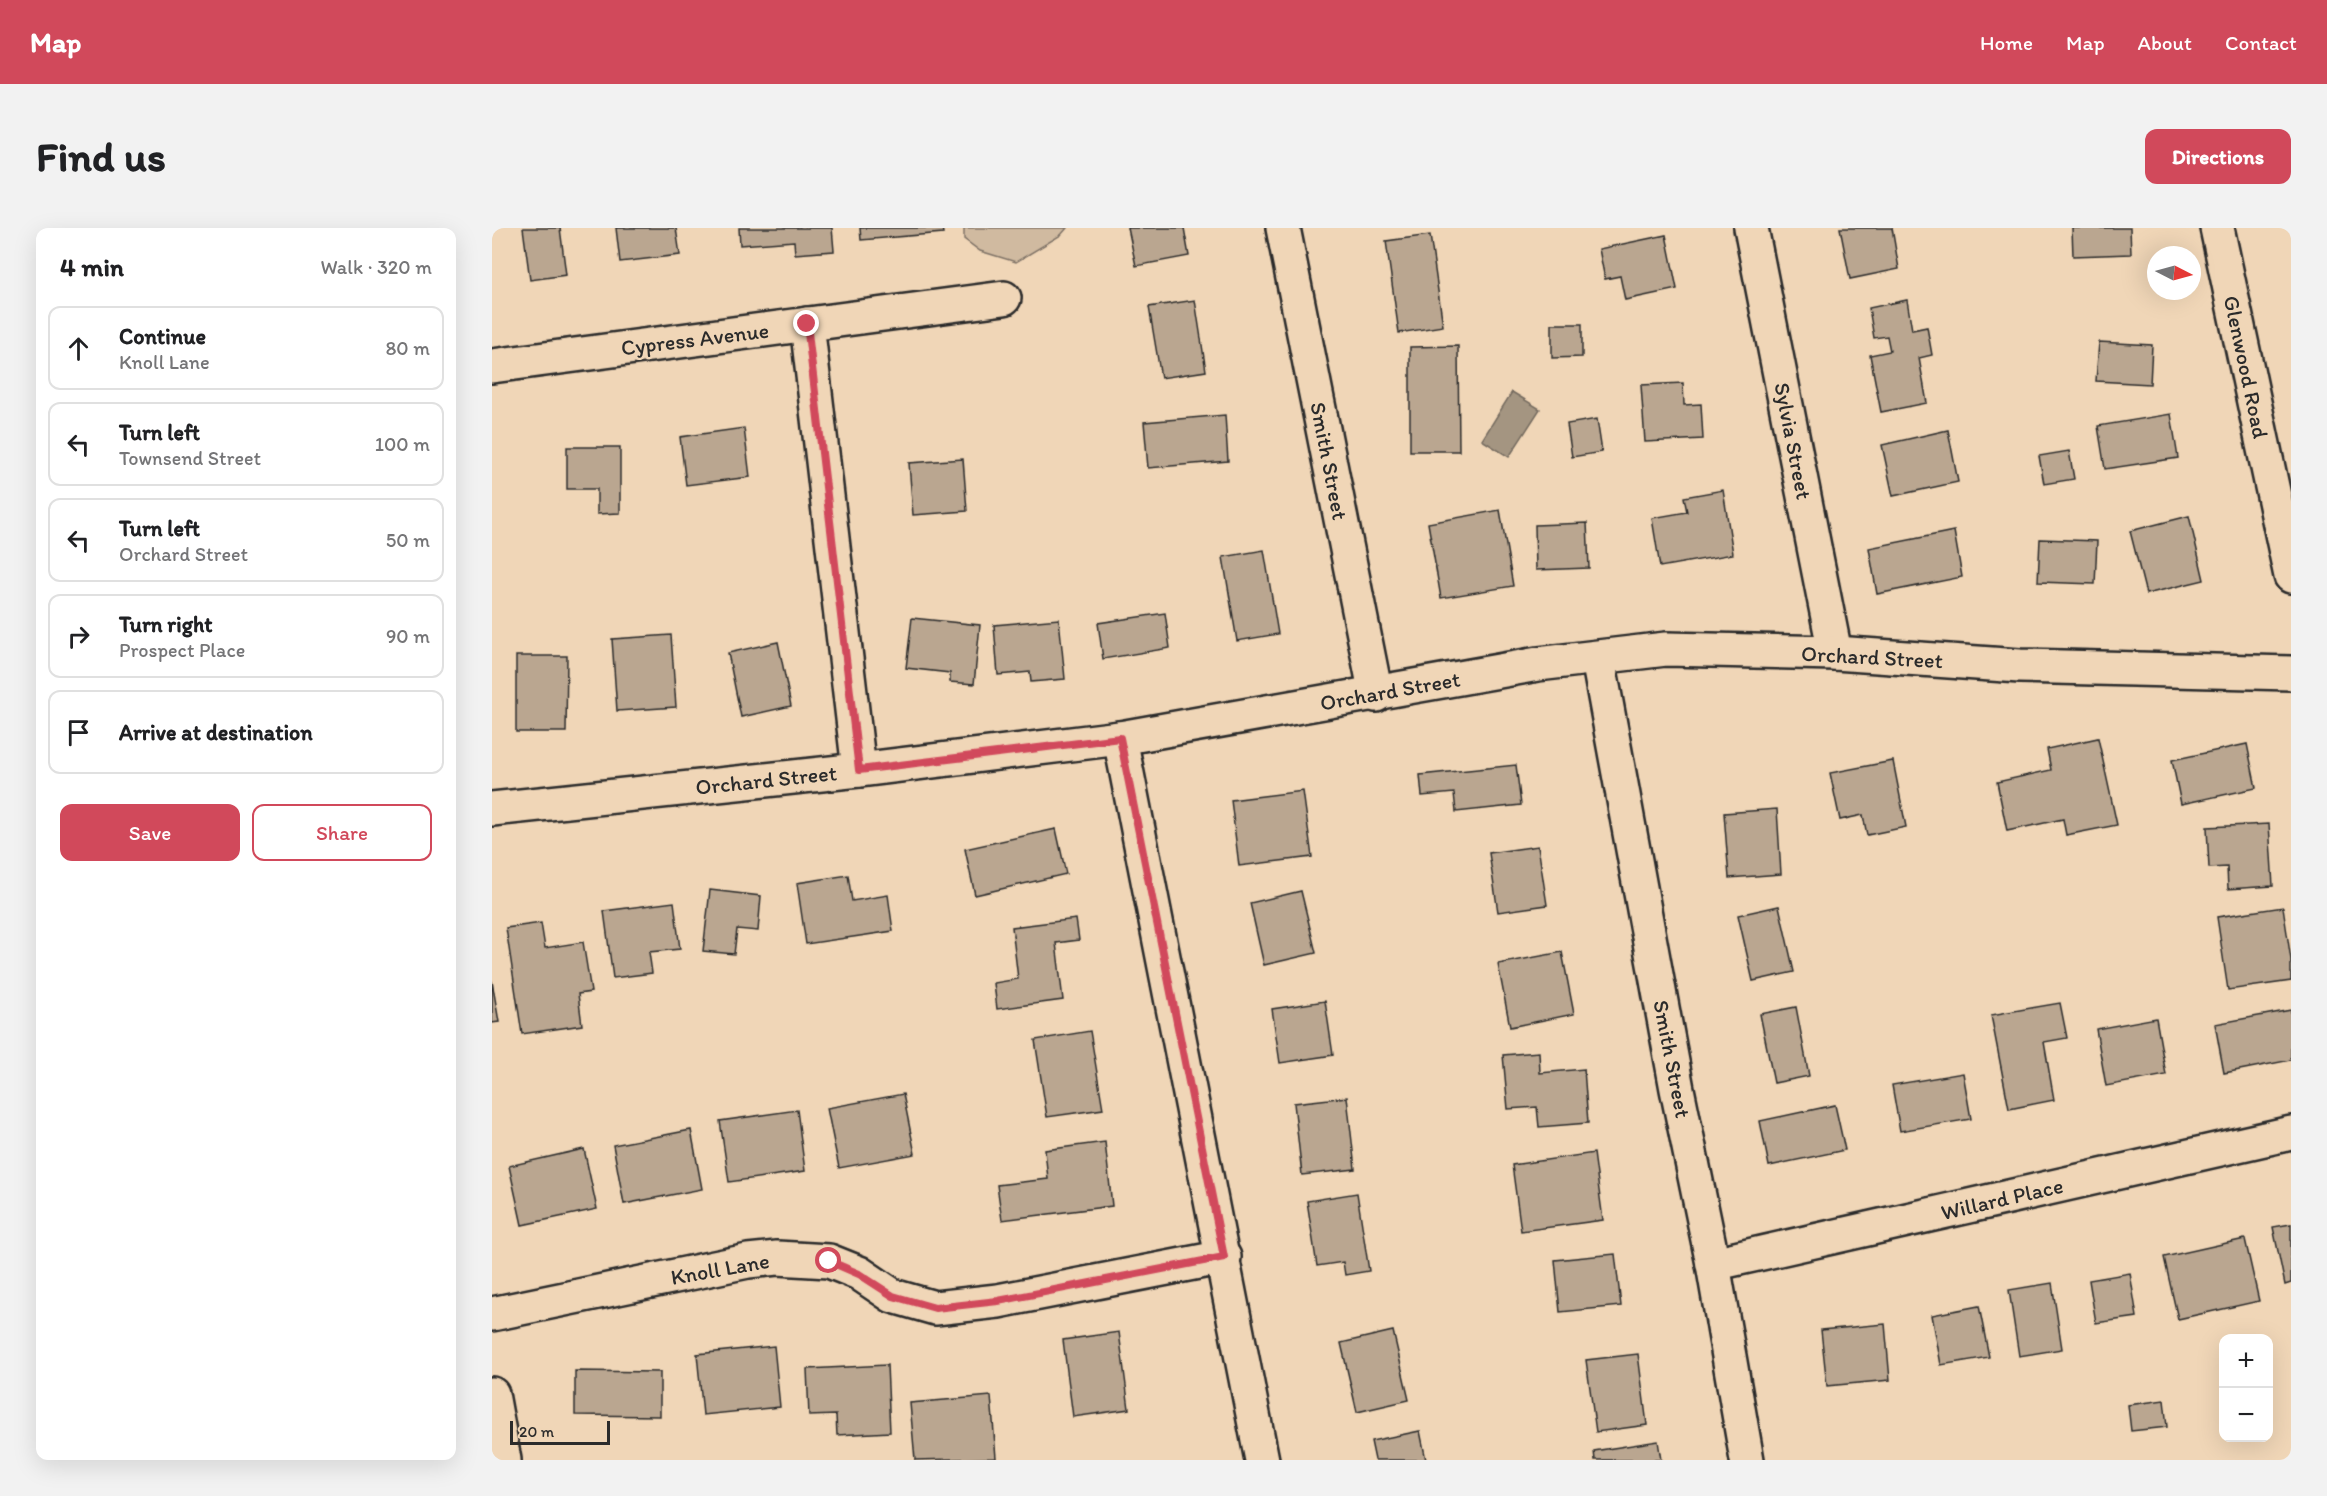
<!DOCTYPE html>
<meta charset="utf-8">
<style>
:root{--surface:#fff;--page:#f2f2f2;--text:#202124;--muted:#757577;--line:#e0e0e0;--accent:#d1495b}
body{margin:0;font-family:Itim,sans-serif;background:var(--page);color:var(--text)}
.controls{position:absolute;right:18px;bottom:18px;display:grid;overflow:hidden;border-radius:12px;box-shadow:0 6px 24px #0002}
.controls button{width:54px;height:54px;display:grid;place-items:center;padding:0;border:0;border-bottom:2px solid var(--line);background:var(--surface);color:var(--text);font:30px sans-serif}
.compass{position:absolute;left:1655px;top:18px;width:54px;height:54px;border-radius:50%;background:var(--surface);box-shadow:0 6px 24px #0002;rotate:96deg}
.scale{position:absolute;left:18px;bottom:15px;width:100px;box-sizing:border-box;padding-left:6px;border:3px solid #2b2b2b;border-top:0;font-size:16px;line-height:21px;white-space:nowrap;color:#2b2b2b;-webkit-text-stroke:4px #f0d6b7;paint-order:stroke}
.stop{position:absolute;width:18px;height:18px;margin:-14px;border:4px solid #d1495b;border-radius:50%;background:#fff}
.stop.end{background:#d1495b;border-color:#fff;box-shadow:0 2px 6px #0008}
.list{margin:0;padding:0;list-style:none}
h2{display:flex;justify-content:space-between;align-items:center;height:78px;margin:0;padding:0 24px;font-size:26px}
h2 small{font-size:20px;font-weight:400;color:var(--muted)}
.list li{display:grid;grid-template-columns:39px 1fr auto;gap:18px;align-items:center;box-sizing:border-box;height:84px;margin:0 12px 12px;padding:0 12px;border:2px solid var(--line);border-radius:12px}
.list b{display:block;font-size:22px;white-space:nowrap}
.list p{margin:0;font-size:20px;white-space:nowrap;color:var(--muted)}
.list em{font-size:20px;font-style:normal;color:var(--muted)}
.actions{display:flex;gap:12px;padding:18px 24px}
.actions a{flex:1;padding:14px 0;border:2px solid var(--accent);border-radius:12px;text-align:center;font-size:21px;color:var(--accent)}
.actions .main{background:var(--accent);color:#fff}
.icon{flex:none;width:33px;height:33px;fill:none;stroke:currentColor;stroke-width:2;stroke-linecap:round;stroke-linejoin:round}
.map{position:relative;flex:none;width:1799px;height:1232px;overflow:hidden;border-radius:12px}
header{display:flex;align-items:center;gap:36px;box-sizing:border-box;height:84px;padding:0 30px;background:var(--accent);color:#fff}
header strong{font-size:28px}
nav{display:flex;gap:33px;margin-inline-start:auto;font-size:21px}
.intro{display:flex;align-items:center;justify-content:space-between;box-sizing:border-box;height:144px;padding:0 36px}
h1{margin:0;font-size:42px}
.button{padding:15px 27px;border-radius:12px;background:var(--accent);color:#fff;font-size:21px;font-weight:700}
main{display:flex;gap:36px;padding:0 36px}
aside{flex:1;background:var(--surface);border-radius:12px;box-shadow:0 6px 24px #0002}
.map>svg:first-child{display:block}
.green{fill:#d0baa0;stroke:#7e7266;stroke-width:1.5}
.water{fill:#a49581;stroke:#746b5f;stroke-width:1.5}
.building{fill:#baa690;stroke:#2b2b2b;stroke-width:1.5}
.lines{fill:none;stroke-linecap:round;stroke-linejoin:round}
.street-casing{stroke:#2b2b2b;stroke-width:38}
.secondary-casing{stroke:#2b2b2b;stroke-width:38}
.street{stroke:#f0d6b7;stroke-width:33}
.secondary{stroke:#f0d6b7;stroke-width:33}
.route{stroke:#d1495b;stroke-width:8}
.labels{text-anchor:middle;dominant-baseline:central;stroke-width:4.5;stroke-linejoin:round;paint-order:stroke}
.street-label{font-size:22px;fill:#2b2b2b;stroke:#f0d6b7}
</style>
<header>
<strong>Map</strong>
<nav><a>Home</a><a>Map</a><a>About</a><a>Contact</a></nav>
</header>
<div class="intro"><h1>Find us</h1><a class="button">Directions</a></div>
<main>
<aside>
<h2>4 min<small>Walk · 320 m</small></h2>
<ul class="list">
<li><svg class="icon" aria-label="ahead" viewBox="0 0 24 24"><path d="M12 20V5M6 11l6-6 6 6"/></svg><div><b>Continue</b><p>Knoll Lane</p></div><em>80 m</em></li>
<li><svg class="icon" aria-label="left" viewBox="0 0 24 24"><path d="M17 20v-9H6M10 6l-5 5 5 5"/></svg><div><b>Turn left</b><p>Townsend Street</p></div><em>100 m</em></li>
<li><svg class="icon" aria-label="left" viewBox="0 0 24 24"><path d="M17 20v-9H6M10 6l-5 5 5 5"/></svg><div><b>Turn left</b><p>Orchard Street</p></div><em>50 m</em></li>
<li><svg class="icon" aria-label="right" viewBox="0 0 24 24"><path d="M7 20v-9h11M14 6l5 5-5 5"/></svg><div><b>Turn right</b><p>Prospect Place</p></div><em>90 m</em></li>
<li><svg class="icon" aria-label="arrive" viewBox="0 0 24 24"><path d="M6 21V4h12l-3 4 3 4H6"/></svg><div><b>Arrive at destination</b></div></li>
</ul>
<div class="actions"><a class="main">Save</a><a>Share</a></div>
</aside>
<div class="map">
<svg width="1799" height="1232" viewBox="0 0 1799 1232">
<rect width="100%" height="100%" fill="#f0d6b7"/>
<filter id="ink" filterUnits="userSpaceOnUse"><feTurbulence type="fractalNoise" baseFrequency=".0167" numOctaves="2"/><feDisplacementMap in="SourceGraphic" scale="12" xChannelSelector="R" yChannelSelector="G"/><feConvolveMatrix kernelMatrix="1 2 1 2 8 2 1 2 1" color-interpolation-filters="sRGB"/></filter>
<g filter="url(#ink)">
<!-- green -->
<path class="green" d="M472 0H575L569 7 524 34 488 23 472 11Z"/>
<!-- water -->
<path class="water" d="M1020 164 1048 181 1017 229 990 212Z"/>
<!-- building -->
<g class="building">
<path d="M31 0H68L74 47 38 52Z"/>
<path d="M124 0H184L188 27 128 34Z"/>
<path d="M247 0H340L342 23 303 26 302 13 248 17Z"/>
<path d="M368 0H450L451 5 369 12Z"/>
<path d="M636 0H692L697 28 644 38Z"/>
<path d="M1348 0H1400L1407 41 1358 51Z"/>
<path d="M1580 0H1638L1639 26 1581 28Z"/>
<path d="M938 7 951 98 907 105 894 13Z"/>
<path d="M1174 7 1185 61 1133 72 1128 48 1113 51 1107 21Z"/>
<path d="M703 72 714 143 669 150 657 79Z"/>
<path d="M1415 72 1420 102 1435 99 1440 127 1427 130 1435 175 1389 184 1378 127 1398 123 1395 108 1382 110 1377 80Z"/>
<path d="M1060 96H1090V129L1060 130Z"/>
<path d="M1607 114 1660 117 1658 156 1604 153Z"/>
<path d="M966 118 967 223H918V119Z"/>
<path d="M1191 155 1192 177 1209 176 1211 211 1153 214 1149 157Z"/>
<path d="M1679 186 1686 230 1613 241 1606 198Z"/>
<path d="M733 187 736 233 656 240 652 194Z"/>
<path d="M1105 191 1110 224 1080 229 1075 196Z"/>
<path d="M252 200 258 249 194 257 188 209Z"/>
<path d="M1456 202 1466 254 1401 268 1390 217Z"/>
<path d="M75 219H128V285L105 286V261H75Z"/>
<path d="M1577 223 1582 251 1552 256 1547 228Z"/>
<path d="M471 231 475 283 421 287 417 235Z"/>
<path d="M1231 262 1241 326 1168 339 1160 290 1195 284 1192 269Z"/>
<path d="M1008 282 1021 358 949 370 936 295Z"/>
<path d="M1697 288 1712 352 1654 366 1638 303Z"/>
<path d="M1095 295 1097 340 1044 342 1043 297Z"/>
<path d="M1462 303 1470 349 1385 366 1377 320Z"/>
<path d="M1548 311 1605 313 1603 356 1546 354Z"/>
<path d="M772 322 786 406 745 413 731 329Z"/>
<path d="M673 385 678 420 611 431 606 395Z"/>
<path d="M420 390 488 397 482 456 458 454V445L414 440Z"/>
<path d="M567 391 573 451 539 454 538 444 506 447 502 397Z"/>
<path d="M179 407 184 479 125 483 120 411Z"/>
<path d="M286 414 299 478 249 489 236 425Z"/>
<path d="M24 428H75L74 504H24Z"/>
<path d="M1606 510 1625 597 1574 607 1571 591 1515 603 1505 554 1559 542 1555 521Z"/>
<path d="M1755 516 1764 560 1689 576 1680 532Z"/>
<path d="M1401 533 1414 599 1375 607 1371 587 1348 592 1338 545Z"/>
<path d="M1024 537 1029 577 964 584 962 565 930 568 928 547Z"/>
<path d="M811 563 820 629 747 638 739 572Z"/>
<path d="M1285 581 1289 646 1237 650 1232 585Z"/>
<path d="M1777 596 1781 658 1736 661 1735 639 1717 640 1715 599Z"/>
<path d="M564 601 574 646 483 667 473 621Z"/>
<path d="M1046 618 1055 677 1006 684 997 625Z"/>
<path d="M356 647 360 673 396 667 401 703 314 716 305 655Z"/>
<path d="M218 662 269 668 266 703 245 701 242 726 211 723Z"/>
<path d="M809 663 824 725 772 737 758 675Z"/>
<path d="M182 674 188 721 157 724 160 745 121 750 112 683Z"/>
<path d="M1287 678 1302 744 1261 753 1246 687Z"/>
<path d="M1791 679 1799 732V753L1736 762 1725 689Z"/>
<path d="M584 691 587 712 564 715 571 772 505 781 502 755 526 751 520 699Z"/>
<path d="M49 695 53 720 91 714 99 764 86 766 90 797 30 806 14 700Z"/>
<path d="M1070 724 1082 786 1018 799 1006 736Z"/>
<path d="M0 753 7 794 0 795Z"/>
<path d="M833 773 841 827 788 835 780 781Z"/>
<path d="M1568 775 1575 810 1552 814 1562 872 1517 881 1499 787Z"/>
<path d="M1304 779 1317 848 1282 855 1268 786Z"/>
<path d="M1799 782V832L1732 845 1723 796Z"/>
<path d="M1664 790 1674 847 1614 858 1604 801Z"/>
<path d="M598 803 611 881 555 889 543 812Z"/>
<path d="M1047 824 1048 845 1092 841 1096 895 1047 899 1045 879 1016 881 1011 827Z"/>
<path d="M1471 845 1479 891 1408 903 1400 857Z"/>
<path d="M411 866 423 926 347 940 335 880Z"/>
<path d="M855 869 863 941 810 947 802 875Z"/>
<path d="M1343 877 1353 922 1277 938 1268 893Z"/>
<path d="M305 882 313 943 237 954 228 893Z"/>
<path d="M199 902 210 961 132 976 121 917Z"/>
<path d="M613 914 620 978 510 992 505 957 556 951 553 922Z"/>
<path d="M92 921 105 981 30 997 17 938Z"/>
<path d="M1102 925 1111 992 1029 1003 1020 937Z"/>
<path d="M865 965 877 1043 853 1047 851 1034 825 1038 815 973Z"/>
<path d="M1799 996V1055L1793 1057 1781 999Z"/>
<path d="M1753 1011 1767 1073 1686 1091 1672 1029Z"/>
<path d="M1123 1026 1129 1078 1068 1084 1063 1032Z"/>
<path d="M1638 1045 1645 1089 1604 1095 1597 1052Z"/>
<path d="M1560 1055 1570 1121 1527 1128 1517 1062Z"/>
<path d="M1487 1078 1497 1129 1449 1137 1440 1087Z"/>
<path d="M1393 1096 1398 1152 1335 1158 1329 1102Z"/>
<path d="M901 1103 917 1172 865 1184 849 1115Z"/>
<path d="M627 1104 637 1181 581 1189 571 1112Z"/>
<path d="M282 1118 288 1179 211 1187 205 1126Z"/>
<path d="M1146 1126 1155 1197 1104 1204 1094 1132Z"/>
<path d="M395 1137 398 1204 345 1207 344 1187 317 1188 315 1141Z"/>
<path d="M83 1143 168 1144V1188L83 1187Z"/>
<path d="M499 1168 504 1230 423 1232 418 1175Z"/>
<path d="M1672 1172 1675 1199 1639 1203 1636 1177Z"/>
<path d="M928 1203 934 1232H883L879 1213Z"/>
<path d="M1166 1213 1169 1232H1103L1102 1223Z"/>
</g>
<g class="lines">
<!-- street casing -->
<g class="street-casing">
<g id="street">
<path d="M791 0 884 467"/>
<path d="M1259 0 1343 425"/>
<path d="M315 96 367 542"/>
<path d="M0 138 512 70"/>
<path d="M1106 431 1185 861 1221 1036 1255 1232"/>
<path d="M628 510 770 1232"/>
<path d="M0 581 367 542 628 510 1046 436 1174 421 1343 425 1528 438 1799 445"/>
<path d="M1221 1036 1799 905"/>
<path d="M0 1086 256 1033 285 1030 337 1033 367 1045 401 1068 443 1080 506 1073 732 1029"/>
<path d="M0 1166 12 1232"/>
</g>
</g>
<!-- secondary casing -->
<g class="secondary-casing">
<path id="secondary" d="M1725 0 1799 348"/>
</g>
<!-- street -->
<use href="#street" class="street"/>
<!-- secondary -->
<use href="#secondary" class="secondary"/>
</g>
</g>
<g class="lines" filter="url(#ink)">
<!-- route -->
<path class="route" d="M315 96 367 542 628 510 732 1029 506 1073 443 1080 401 1068 367 1046 337 1033"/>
</g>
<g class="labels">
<!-- street labels -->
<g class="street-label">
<text transform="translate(203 111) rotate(-7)">Cypress Avenue</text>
<text transform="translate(1754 139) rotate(78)">Glenwood Road</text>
<text transform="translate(1301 213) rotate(79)">Sylvia Street</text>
<text transform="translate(837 233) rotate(79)">Smith Street</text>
<text transform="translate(1380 429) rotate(3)">Orchard Street</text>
<text transform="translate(898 463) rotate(-10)">Orchard Street</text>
<text transform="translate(274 552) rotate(-6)">Orchard Street</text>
<text transform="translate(1180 831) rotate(79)">Smith Street</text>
<text transform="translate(1510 971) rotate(-13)">Willard Place</text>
<text transform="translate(228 1041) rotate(-10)">Knoll Lane</text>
</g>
</g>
</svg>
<div class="controls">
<button>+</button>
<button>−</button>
</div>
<svg class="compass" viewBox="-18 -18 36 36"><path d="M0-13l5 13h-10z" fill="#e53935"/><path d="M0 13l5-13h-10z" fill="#757577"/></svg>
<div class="scale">20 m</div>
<div class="stop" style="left:337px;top:1033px"></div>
<div class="stop end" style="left:315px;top:96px"></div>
</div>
</main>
